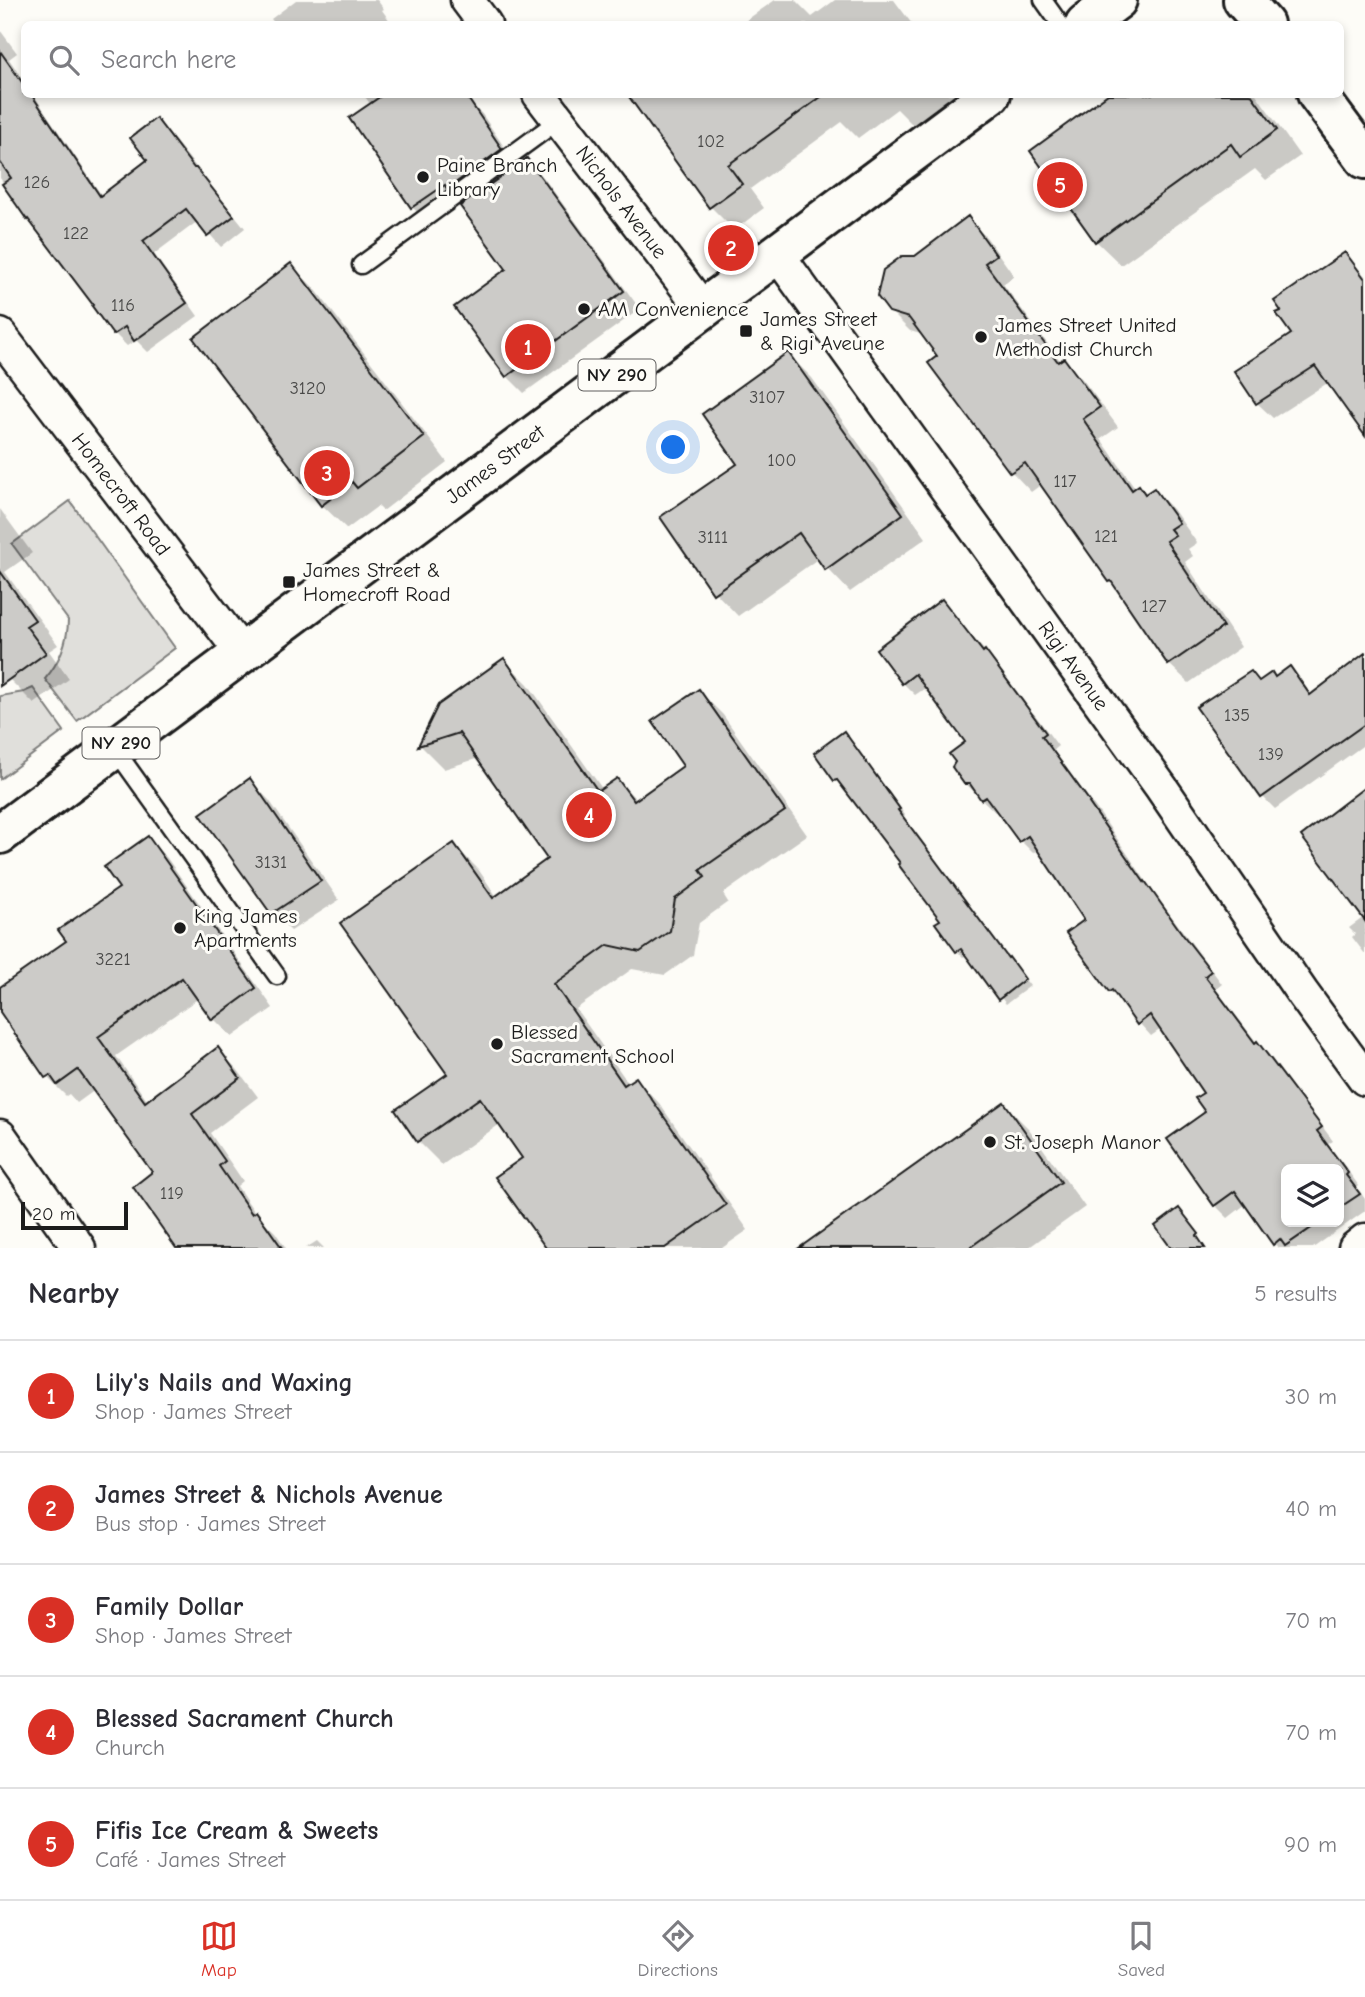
<!DOCTYPE html>
<meta charset="utf-8">
<style>
:root{--surface:#fff;--page:#f7f7f7;--text:#2b2b33;--muted:#7c7c81;--line:#e1e1e2;--accent:#d93025}
body{margin:0;font-family:"Comic Neue",sans-serif;background:var(--page);color:var(--text)}
.controls{position:absolute;right:21px;bottom:21px;display:grid;overflow:hidden;border-radius:10px;box-shadow:0 4px 10px #0003}
.controls button{width:63px;height:63px;display:grid;place-items:center;padding:0;border:0;border-bottom:2px solid var(--line);background:var(--surface);color:var(--text);font:35px sans-serif}
.scale{position:absolute;left:21px;bottom:18px;width:107px;box-sizing:border-box;padding-left:7px;border:4px solid #1c1c1c;border-top:0;font-size:19px;line-height:24px;white-space:nowrap;color:#1c1c1c;-webkit-text-stroke:5px #fdfcf7;paint-order:stroke}
.you{position:absolute;left:674px;top:448px;width:24px;height:24px;margin:-18px;border:5px solid #fff;border-radius:50%;background:#1a73e8;box-shadow:0 0 0 10px #1a73e833}
.badge{display:grid;place-items:center;width:46px;height:46px;border-radius:50%;background:var(--accent);color:#fff;font-size:23px;font-weight:700}
.pin{position:absolute;translate:-50% -50%;border:4px solid #fff;box-shadow:0 2px 7px #0006}
.list{margin:0;padding:0;list-style:none}
h2{display:flex;justify-content:space-between;align-items:center;height:91px;margin:0;padding:0 28px;font-size:30px}
h2 small{font-size:23px;font-weight:400;color:var(--muted)}
.list li{display:grid;grid-template-columns:46px 1fr auto;gap:21px;align-items:center;box-sizing:border-box;height:112px;padding:0 28px;border-top:2px solid var(--line)}
.list b{display:block;font-size:26px;white-space:nowrap}
.list p{margin:0;font-size:23px;white-space:nowrap;color:var(--muted)}
.list em{font-size:23px;font-style:normal;color:var(--muted)}
.icon{flex:none;width:38px;height:38px;fill:none;stroke:currentColor;stroke-width:2;stroke-linecap:round;stroke-linejoin:round}
.map{position:relative;flex:none;width:1365px;height:1248px;overflow:hidden}
.search{position:absolute;background:var(--surface);box-shadow:0 4px 10px #0003;left:21px;right:21px;top:21px;height:77px;display:flex;align-items:center;gap:18px;box-sizing:border-box;padding:0 24px;border-radius:10px;color:var(--muted);font-size:26px}
.sheet{height:651px;background:var(--surface)}
nav{display:flex;justify-content:space-around;align-items:center;box-sizing:border-box;height:98px;border-top:2px solid var(--line);background:var(--surface);font-size:19px;color:var(--muted)}
nav a{display:grid;justify-items:center;gap:4px}
nav .on{color:var(--accent)}
.map>svg:first-child{display:block}
.green{fill:#e0dfdb;stroke:#7e7e7c;stroke-width:2}
.shadow{fill:#0003;fill-rule:evenodd}
.building{fill:#cccbc8;stroke:#1c1c1c;stroke-width:2}
.lines{fill:none;stroke-linecap:round;stroke-linejoin:round}
.lane-casing{stroke:#1c1c1c;stroke-width:21}
.street-casing{stroke:#1c1c1c;stroke-width:37}
.secondary-casing{stroke:#1c1c1c;stroke-width:44}
.primary-casing{stroke:#1c1c1c;stroke-width:44}
.lane{stroke:#fdfcf7;stroke-width:16}
.street{stroke:#fdfcf7;stroke-width:32}
.secondary{stroke:#fdfcf7;stroke-width:38}
.primary{stroke:#fdfcf7;stroke-width:38}
.poi-dot{fill:#1c1c1c;stroke:#fdfcf7;stroke-width:2.5}
.labels{text-anchor:middle;dominant-baseline:central;stroke-width:6;stroke-linejoin:round;paint-order:stroke}
.number-label{font-size:18px;fill:#484847}
.shield{fill:#fdfcf7;stroke:#605f5e;stroke-width:2}
.shield-label{font-size:19px;font-weight:bold;fill:#1c1c1c}
.poi-label{font-size:21px;fill:#1c1c1c;stroke:#fdfcf7;text-anchor:start}
.street-label{font-size:21px;fill:#1c1c1c;stroke:#fdfcf7}
</style>
<div class="map">
<svg width="1365" height="1248" viewBox="0 0 1365 1248">
<rect width="100%" height="100%" fill="#fdfcf7"/>
<filter id="ink" filterUnits="userSpaceOnUse"><feTurbulence type="fractalNoise" baseFrequency=".0143" numOctaves="2"/><feDisplacementMap in="SourceGraphic" scale="14" xChannelSelector="R" yChannelSelector="G"/><feConvolveMatrix kernelMatrix="1 2 1 2 8 2 1 2 1" color-interpolation-filters="sRGB"/></filter>
<g filter="url(#ink)">
<!-- green -->
<g class="green">
<path d="M70 501 175 648 77 721 45 679C59 663 68 641 68 620L12 544Z"/>
<path d="M33 688 64 731 0 779V696L24 692Z"/>
</g>
<!-- shadow -->
<g class="shadow">
<path d="M295 0H377L384 9 382 10 392 24H275L271 19 296 0Z"/>
<path d="M775 0H795L812 17 835 0H894L912 24H741Z"/>
<path d="M0 30 17 53 9 59 24 81V94H33L102 196 149 160 156 120 168 132 245 228 221 247 198 221 154 254 198 316 148 352 136 340 127 346 115 334 40 231 28 219 0 178Z"/>
<path d="M363 94H461L482 114 517 166 526 160 543 177 640 309 524 393 507 376 508 269 461 200 428 222 413 208 453 181 451 178 413 205V207L352 118 371 105Z"/>
<path d="M645 94H963L920 132 897 109 858 138 842 122 750 189 764 208 734 230 711 207Z"/>
<path d="M1111 94H1256L1300 156 1266 180 1255 169 1121 265 1096 241Z"/>
<path d="M968 219 987 238 1014 276 1003 284 1061 362 1064 360 1083 380 1118 427 1101 439 1136 489 1139 487 1147 495 1154 490 1173 509 1197 543 1188 549 1193 556 1185 562 1241 647 1189 683 1169 664 1118 589 1111 581 1042 484 1031 492 1012 472 931 363 940 357 924 335 910 331 890 311 916 257Z"/>
<path d="M1345 254 1365 276V433L1329 382 1273 418 1257 403 1236 371 1294 334Z"/>
<path d="M291 265 316 290 447 462 383 511 378 506 347 529 322 505Z"/>
<path d="M788 354 812 378 926 538 850 592 827 568 819 558 738 616 715 592 740 464Z"/>
<path d="M0 509 32 553 5 572 58 645 49 651 69 679 34 704 10 680 2 686 0 685Z"/>
<path d="M942 602 997 665 1027 707 1035 715 1058 746 1053 750 1101 815 1152 890 1222 984 1216 989 1257 1043 1270 1056 1333 1141 1328 1144 1359 1186 1357 1188 1365 1199V1211L1313 1248H1279L1246 1204 1228 1218 1215 1205 1170 1139 1208 1113 1206 1093 1161 1029 1151 1036 1110 991 1087 921 1039 849 1033 853 1021 841 998 810 995 812 965 783 967 743 927 687 915 695 903 683ZM1286 1169H1339V1222H1286Z"/>
<path d="M1365 656V717L1361 720 1365 725V744L1275 809 1263 797 1251 673 1261 682 1275 679 1289 668 1301 680 1312 696Z"/>
<path d="M504 660 528 684 603 790 617 780 637 800 686 766 699 691 723 715 807 835 723 894 728 902 699 923 693 955 665 975 632 969 576 1009 629 1084 636 1079 659 1103 748 1230 722 1248H548L524 1158 500 1124 442 1165 418 1141 449 1075 454 845 478 869 497 897 550 859 479 758 444 769 420 745 439 706Z"/>
<path d="M850 739 905 815 903 817 1030 986 1006 1004 967 955 963 957 957 951 942 920 902 863 843 785 842 786 836 780Z"/>
<path d="M250 781 269 800 339 900 291 931 272 912Z"/>
<path d="M1365 790V954L1352 937 1355 934 1349 928 1364 917Z"/>
<path d="M148 839 167 858 273 1008 232 1037 213 1018 199 998 116 1056 148 1102 218 1050 237 1069 258 1097 210 1133 243 1181 237 1186 256 1214 275 1232 286 1248H179L154 1172 95 1090 77 1103 69 1094 66 1096 47 1077 0 1009V988L13 978 14 979 69 942 121 888Z"/>
<path d="M1004 1104 1029 1129 1085 1207 1028 1248H802Z"/>
<path d="M317 1241 324 1248H306Z"/>
</g>
<!-- building -->
<g class="building">
<path d="M0 51 24 85V94H31L100 196 147 160 130 138 156 118 194 168H196L234 216 207 236 186 209 143 241 187 303 134 341 125 327 113 335 92 306 93 305 28 219 27 220 2 184 11 178 0 162Z"/>
<path d="M384 94H465L502 149 447 189 445 185 411 208 349 118Z"/>
<path d="M627 94H825L728 165 742 184 709 208Z"/>
<path d="M1108 94H1251L1277 130 1240 157 1231 144 1095 242 1030 151Z"/>
<path d="M527 158 624 291 506 377 454 307 506 269 460 206Z"/>
<path d="M968 216 996 255 985 263 1058 362 1064 358 1100 407 1083 419 1132 490 1139 485 1145 494 1154 488 1179 523 1170 529 1175 535 1166 541 1223 627 1168 665 1111 581 1109 582 1025 463 1010 473 928 363 937 356 909 318 889 312 877 296 883 270 902 256H915Z"/>
<path d="M1345 252 1365 279V436L1315 366 1256 404 1234 371 1291 334 1276 313 1281 311 1274 301Z"/>
<path d="M291 263 424 437 357 488 352 482 321 506 193 338Z"/>
<path d="M788 352 903 514 825 570 799 533 713 594 660 517 737 464 702 414Z"/>
<path d="M0 571 35 620 26 626 46 653 0 686Z"/>
<path d="M942 599 983 652 985 650 1046 733 1042 736 1090 802 1089 803 1144 882 1145 881 1183 935 1211 971 1205 976 1255 1043 1257 1041 1322 1127 1317 1131 1348 1173 1346 1175 1360 1194 1339 1208V1169H1286V1222H1320L1285 1246 1280 1239 1273 1245 1235 1191 1214 1206 1167 1139 1205 1112 1195 1098 1203 1093 1150 1015 1137 1025 1112 990 1109 992 1066 933 1084 920 1028 836 1019 842 986 797 981 800 970 784H964L952 767 955 762 949 754 965 742 915 674 902 684 876 649Z"/>
<path d="M1365 653V724L1261 798 1196 707 1251 671 1259 681 1272 672 1275 677 1290 666 1310 695Z"/>
<path d="M504 658 598 791 617 778 634 801 683 766 652 721 699 689 785 811 700 870 705 877 675 899 670 931 640 952 608 945 554 984 624 1085 636 1077 726 1205 665 1248H546L495 1177 522 1158 480 1098 417 1142 395 1110 447 1074 340 923 454 843 493 898 547 859 459 733 418 746 438 705Z"/>
<path d="M844 731 900 809 898 810 1008 958 1009 957 1025 979 998 1000 961 949 956 952 935 923 940 920 898 864 900 863 837 780 834 781 814 753Z"/>
<path d="M250 778 321 881 271 914 200 814Z"/>
<path d="M1365 787V921L1301 836Z"/>
<path d="M148 836 256 988 212 1020 182 978 98 1037 145 1102 218 1047 240 1078 192 1114 225 1161 219 1166 252 1214 256 1211 282 1248H176L133 1187 152 1172 78 1070 57 1085 50 1075 45 1078 0 1012V987L66 941 58 930 119 888 104 867Z"/>
<path d="M1004 1102 1061 1182 969 1248H799Z"/>
<path d="M1179 1208 1199 1234 1197 1236 1205 1248H1171L1155 1226Z"/>
</g>
<g class="lines">
<!-- lane casing -->
<g class="lane-casing">
<g id="lane">
<path d="M1043 0 1060 24"/>
<path d="M361 265 559 120"/>
<path d="M114 748 277 976"/>
</g>
</g>
<!-- street casing -->
<g class="street-casing">
<g id="street">
<path d="M467 0 485 24"/>
<path id="s1" d="M539 94 704 310"/>
<path id="s2" d="M778 255 1161 787 1303 994 1365 1079"/>
<path id="s3" d="M0 335 242 653"/>
<path d="M0 1136 79 1248"/>
<path d="M1355 1248 1365 1240"/>
</g>
</g>
<!-- secondary casing -->
<g class="secondary-casing">
<g id="secondary">
<path d="M1243 0 1264 24"/>
<path d="M1317 94 1365 159"/>
</g>
</g>
<!-- primary casing -->
<g class="primary-casing">
<g id="primary">
<path d="M1085 24 1117 0"/>
<path id="s4" d="M0 834 991 94"/>
</g>
</g>
<!-- lane -->
<use href="#lane" class="lane"/>
<!-- street -->
<use href="#street" class="street"/>
<!-- secondary -->
<use href="#secondary" class="secondary"/>
<!-- primary -->
<use href="#primary" class="primary"/>
</g>
</g>
<!-- markers -->
<g class="poi-dot">
<circle cx="423" cy="177" r="7"/>
<circle cx="584" cy="309" r="7"/>
<rect x="739" y="324" width="14" height="14" rx="3.5"/>
<circle cx="981" cy="337" r="7"/>
<rect x="282" y="575" width="14" height="14" rx="3.5"/>
<circle cx="180" cy="928" r="7"/>
<circle cx="497" cy="1044" r="7"/>
<circle cx="990" cy="1142" r="7"/>
</g>
<g class="labels">
<!-- number labels -->
<g class="number-label">
<text x="711" y="141">102</text>
<text x="37" y="182">126</text>
<text x="76" y="233">122</text>
<text x="123" y="305">116</text>
<text x="308" y="388">3120</text>
<text x="767" y="397">3107</text>
<text x="782" y="460">100</text>
<text x="1065" y="481">117</text>
<text x="1106" y="536">121</text>
<text x="713" y="537">3111</text>
<text x="1154" y="606">127</text>
<text x="1237" y="715">135</text>
<text x="1271" y="754">139</text>
<text x="271" y="862">3131</text>
<text x="113" y="959">3221</text>
<text x="172" y="1193">119</text>
</g>
<!-- shield labels -->
<g class="shield">
<rect x="578.5" y="359.5" width="77" height="31" rx="5"/>
<rect x="82.5" y="727.5" width="77" height="31" rx="5"/>
</g>
<g class="shield-label">
<text x="617" y="375">NY 290</text>
<text x="121" y="743">NY 290</text>
</g>
<!-- poi labels -->
<g class="poi-label">
<text x="437" y="165">Paine Branch<tspan x="437" dy="24">Library</tspan></text>
<text x="598" y="309">AM Convenience</text>
<text x="760" y="319">James Street<tspan x="760" dy="24">&amp; Rigi Aveune</tspan></text>
<text x="995" y="325">James Street United<tspan x="995" dy="24">Methodist Church</tspan></text>
<text x="303" y="570">James Street &amp;<tspan x="303" dy="24">Homecroft Road</tspan></text>
<text x="194" y="916">King James<tspan x="194" dy="24">Apartments</tspan></text>
<text x="511" y="1032">Blessed<tspan x="511" dy="24">Sacrament School</tspan></text>
<text x="1004" y="1142">St. Joseph Manor</text>
</g>
<!-- street labels -->
<g class="street-label">
<text stroke="none"><textPath href="#s1" startOffset="136">Nichols Avenue</textPath></text>
<text stroke="none"><textPath href="#s4" startOffset="618">James Street</textPath></text>
<text stroke="none"><textPath href="#s3" startOffset="200">Homecroft Road</textPath></text>
<text stroke="none"><textPath href="#s2" startOffset="506">Rigi Avenue</textPath></text>
</g>
</g>
</svg>
<div class="controls">
<button><svg class="icon" aria-label="layers" viewBox="0 0 24 24"><path d="M12 4l9 5-9 5-9-5zM3 14l9 5 9-5"/></svg></button>
</div>
<div class="scale">20 m</div>
<div class="you"></div>
<div class="pin badge" style="left:528px;top:347px">1</div>
<div class="pin badge" style="left:731px;top:248px">2</div>
<div class="pin badge" style="left:327px;top:473px">3</div>
<div class="pin badge" style="left:589px;top:815px">4</div>
<div class="pin badge" style="left:1060px;top:185px">5</div>
<div class="search"><svg class="icon" aria-label="search" viewBox="0 0 24 24"><circle cx="10" cy="10" r="6"/><path d="M15 15l6 6"/></svg>Search here</div>
</div>
<section class="sheet">
<h2>Nearby<small>5 results</small></h2>
<ul class="list">
<li><span class="badge">1</span><div><b>Lily's Nails and Waxing</b><p>Shop · James Street</p></div><em>30 m</em></li>
<li><span class="badge">2</span><div><b>James Street &amp; Nichols Avenue</b><p>Bus stop · James Street</p></div><em>40 m</em></li>
<li><span class="badge">3</span><div><b>Family Dollar</b><p>Shop · James Street</p></div><em>70 m</em></li>
<li><span class="badge">4</span><div><b>Blessed Sacrament Church</b><p>Church</p></div><em>70 m</em></li>
<li><span class="badge">5</span><div><b>Fifis Ice Cream &amp; Sweets</b><p>Café · James Street</p></div><em>90 m</em></li>
</ul>
</section>
<nav>
<a class="on"><svg class="icon" aria-label="map" viewBox="0 0 24 24"><path d="M3 6l6-2 6 2 6-2v14l-6 2-6-2-6 2zM9 4v14M15 6v14"/></svg>Map</a>
<a><svg class="icon" aria-label="directions" viewBox="0 0 24 24"><path d="M12 3l9 9-9 9-9-9zM9 14v-3h6M13 9l2 2-2 2"/></svg>Directions</a>
<a><svg class="icon" aria-label="saved" viewBox="0 0 24 24"><path d="M7 4h10v16l-5-4-5 4z"/></svg>Saved</a>
</nav>
